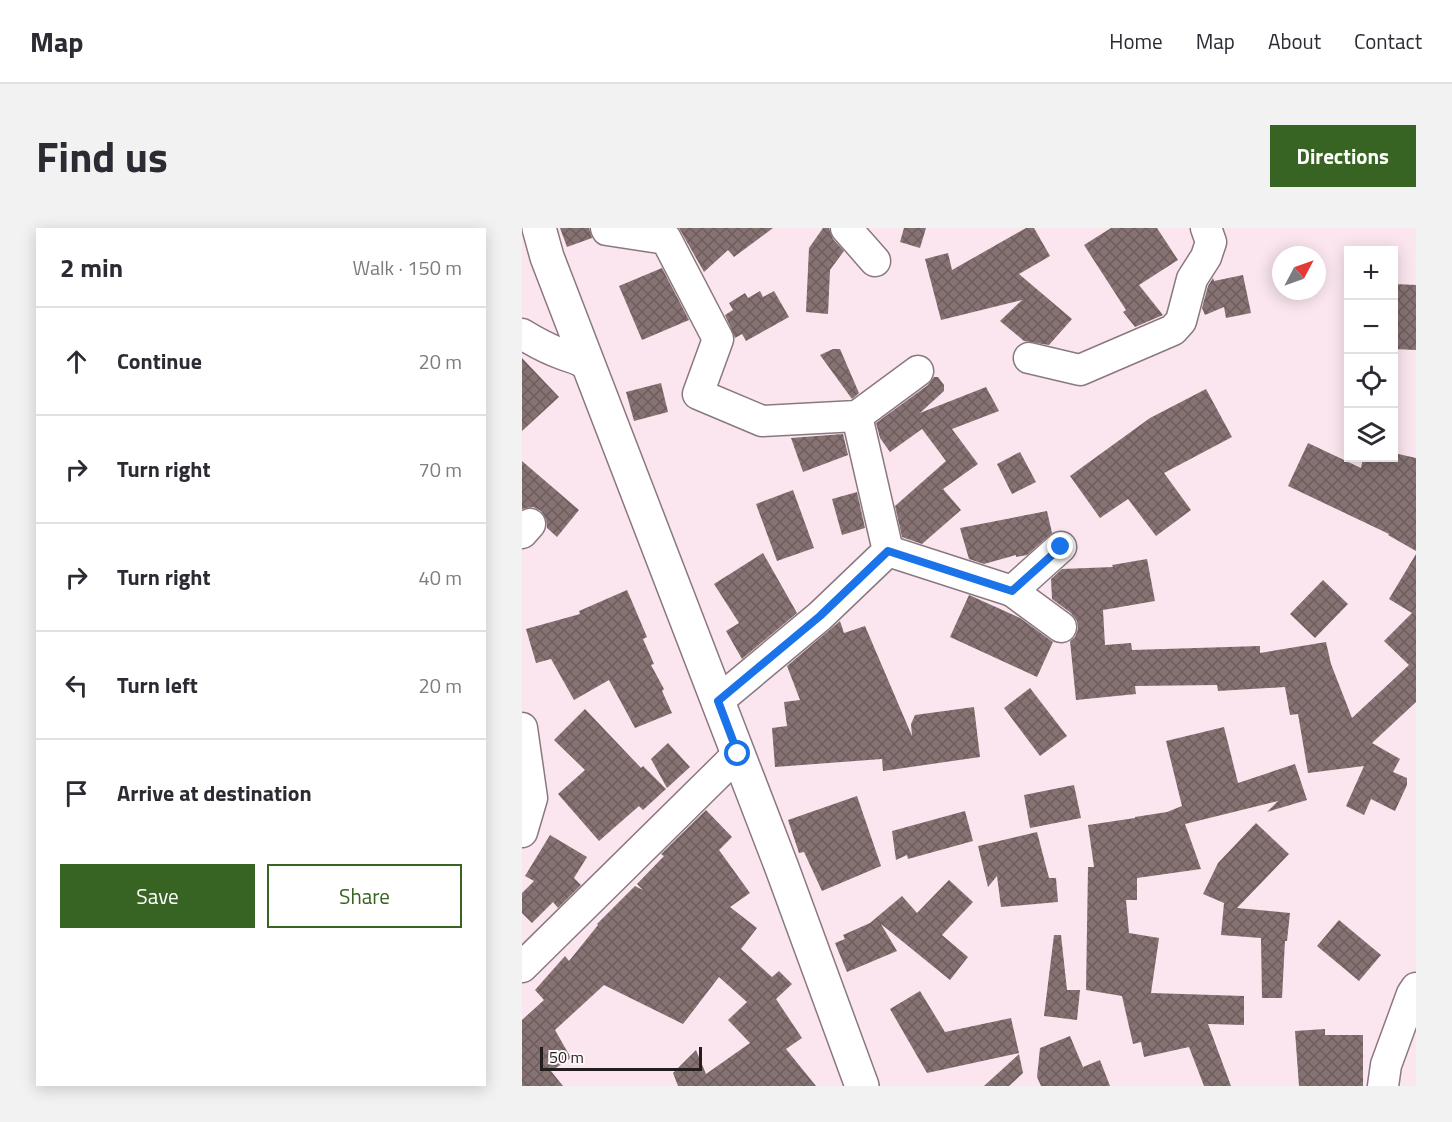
<!DOCTYPE html>
<meta charset="utf-8">
<style>
:root{--surface:#fff;--page:#f2f2f3;--text:#2b2b33;--muted:#7c7c81;--line:#e1e1e2;--accent:#376422}
body{margin:0;font-family:"Titillium Web",sans-serif;background:var(--page);color:var(--text)}
.controls{position:absolute;right:18px;top:18px;display:grid;overflow:hidden;border-radius:0px;box-shadow:0 3px 15px #0003}
.controls button{width:54px;height:54px;display:grid;place-items:center;padding:0;border:0;border-bottom:2px solid var(--line);background:var(--surface);color:var(--text);font:30px sans-serif}
.compass{position:absolute;left:750px;top:18px;width:54px;height:54px;border-radius:50%;background:var(--surface);box-shadow:0 3px 15px #0003;rotate:49deg}
.scale{position:absolute;left:18px;bottom:15px;width:162px;box-sizing:border-box;padding-left:6px;border:3px solid #241d20;border-top:0;font-size:16px;line-height:21px;white-space:nowrap;color:#241d20;-webkit-text-stroke:4px #fcf8fa;paint-order:stroke}
.stop{position:absolute;width:18px;height:18px;margin:-14px;border:4px solid #1a73e8;border-radius:50%;background:#fff}
.stop.end{background:#1a73e8;border-color:#fff;box-shadow:0 2px 6px #0008}
.list{margin:0;padding:0;list-style:none}
h2{display:flex;justify-content:space-between;align-items:center;height:78px;margin:0;padding:0 24px;font-size:26px}
h2 small{font-size:20px;font-weight:400;color:var(--muted)}
.list li{display:grid;grid-template-columns:39px 1fr auto;gap:18px;align-items:center;box-sizing:border-box;height:108px;padding:0 24px;border-top:2px solid var(--line)}
.list b{display:block;font-size:22px;white-space:nowrap}
.list em{font-size:20px;font-style:normal;color:var(--muted)}
.actions{display:flex;gap:12px;padding:18px 24px}
.actions a{flex:1;padding:14px 0;border:2px solid var(--accent);border-radius:0px;text-align:center;font-size:21px;color:var(--accent)}
.actions .main{background:var(--accent);color:#fff}
.icon{flex:none;width:33px;height:33px;fill:none;stroke:currentColor;stroke-width:2;stroke-linecap:round;stroke-linejoin:round}
.map{position:relative;flex:none;width:894px;height:858px;overflow:hidden;border-radius:0px}
header{display:flex;align-items:center;gap:36px;box-sizing:border-box;height:84px;padding:0 30px;background:var(--surface);border-bottom:2px solid var(--line)}
header strong{font-size:28px}
nav{display:flex;gap:33px;margin-inline-start:auto;font-size:21px}
.intro{display:flex;align-items:center;justify-content:space-between;box-sizing:border-box;height:144px;padding:0 36px}
h1{margin:0;font-size:42px}
.button{padding:15px 27px;border-radius:0px;background:var(--accent);color:#fff;font-size:21px;font-weight:700}
main{display:flex;gap:36px;padding:0 36px}
aside{flex:1;background:var(--surface);border-radius:0px;box-shadow:0 3px 15px #0003}
.map>svg:first-child{display:block}
.building{fill:url(#building-cross-hatch)}
.lines{fill:none;stroke-linecap:round;stroke-linejoin:round}
.minor-casing{stroke:#8a7880;stroke-width:33}
.major-casing{stroke:#8a7880;stroke-width:36}
.minor{stroke:#fff;stroke-width:30}
.major{stroke:#fff;stroke-width:33}
.route{stroke:#1a73e8;stroke-width:8}
</style>
<header>
<strong>Map</strong>
<nav><a>Home</a><a>Map</a><a>About</a><a>Contact</a></nav>
</header>
<div class="intro"><h1>Find us</h1><a class="button">Directions</a></div>
<main>
<aside>
<h2>2 min<small>Walk · 150 m</small></h2>
<ul class="list">
<li><svg class="icon" aria-label="ahead" viewBox="0 0 24 24"><path d="M12 20V5M6 11l6-6 6 6"/></svg><div><b>Continue</b></div><em>20 m</em></li>
<li><svg class="icon" aria-label="right" viewBox="0 0 24 24"><path d="M7 20v-9h11M14 6l5 5-5 5"/></svg><div><b>Turn right</b></div><em>70 m</em></li>
<li><svg class="icon" aria-label="right" viewBox="0 0 24 24"><path d="M7 20v-9h11M14 6l5 5-5 5"/></svg><div><b>Turn right</b></div><em>40 m</em></li>
<li><svg class="icon" aria-label="left" viewBox="0 0 24 24"><path d="M17 20v-9H6M10 6l-5 5 5 5"/></svg><div><b>Turn left</b></div><em>20 m</em></li>
<li><svg class="icon" aria-label="arrive" viewBox="0 0 24 24"><path d="M6 21V4h12l-3 4 3 4H6"/></svg><div><b>Arrive at destination</b></div></li>
</ul>
<div class="actions"><a class="main">Save</a><a>Share</a></div>
</aside>
<div class="map">
<svg width="894" height="858" viewBox="0 0 894 858">
<defs>
<pattern id="building-cross-hatch" width="8" height="8" patternUnits="userSpaceOnUse" patternTransform="scale(1.5)"><rect width="8" height="8" fill="#867272"/><path d="M0 0l8 8M0 8l8-8" fill="none" stroke="#6d5d5d"/></pattern>
</defs>
<rect width="100%" height="100%" fill="#fbe6ef"/>
<!-- building -->
<g class="building">
<path d="M38 0H67L70 10 45 19Z"/>
<path d="M157 0H251L212 29 206 22 182 44Z"/>
<path d="M301 0H307L311 11 322 23 308 42 306 86 284 84 287 20Z"/>
<path d="M382 0H404L398 20 378 14Z"/>
<path d="M504 0H512L528 28 497 46 550 91 527 117 502 113 478 93 500 72 419 92 403 31 426 25 430 42Z"/>
<path d="M589 0H635L656 32 617 57 641 87 613 99 601 84 604 82 562 17Z"/>
<path d="M140 40 167 92 120 112 97 58Z"/>
<path d="M721 47 729 85 704 90 702 79 683 87 680 80 686 58 691 50 692 53Z"/>
<path d="M872 56 894 57V122L872 121Z"/>
<path d="M238 63 241 69 252 63 267 89 224 113 220 106 213 110 203 87 211 82 207 75 223 65 226 70Z"/>
<path d="M311 121H318L337 165 330 171 298 127Z"/>
<path d="M0 130 37 169 0 203Z"/>
<path d="M412 149H416L422 157V163L398 185 464 159 477 183 430 201 456 236 421 261 439 282 400 316 380 309 373 278 424 233 400 201 368 224 358 210 354 195 406 157Z"/>
<path d="M139 155 146 184 112 193 104 164Z"/>
<path d="M684 161 710 209 642 245 669 282 634 308 606 271 578 290 548 248 628 190Z"/>
<path d="M321 206 326 227 281 244 269 210Z"/>
<path d="M786 215 839 240 841 230H872V225L894 230V323L866 307 867 306 766 258Z"/>
<path d="M498 224 514 254 490 266 475 236Z"/>
<path d="M0 233 57 282 35 309 25 300 24 291 19 283 11 279 0 281Z"/>
<path d="M271 262 292 320 255 333 234 276Z"/>
<path d="M335 264 343 300 320 307 310 271Z"/>
<path d="M525 283 530 305 505 327 494 329V327L462 336 447 331 438 300Z"/>
<path d="M241 325 275 385 220 431 204 403 217 395 192 356Z"/>
<path d="M894 326V474L850 515 878 531 871 544 885 550V557L873 583 849 571 842 587 824 578 842 538 786 545 776 486 768 487 763 459 696 463 695 457 613 458 614 466 554 472 548 413 553 409 556 401 555 393 549 385 530 371 529 351 540 341 591 339 590 337 625 331 633 373 581 382 583 417 609 415 610 422 738 418V425L804 414 809 436 830 490 887 437 862 413 890 385 867 371Z"/>
<path d="M801 352 826 376 793 410 768 386Z"/>
<path d="M105 362 125 409 121 411 132 436 129 437 142 461 140 463 150 485 113 500 87 452 52 472 29 431 14 435 4 401 58 386 57 383Z"/>
<path d="M447 367 498 390 531 414 515 449 428 409Z"/>
<path d="M318 393 322 405 343 398 390 508 389 496 393 487 452 479 458 529 361 543 360 531 253 539 250 500 265 498 262 474 278 472 265 438Z"/>
<path d="M508 460 545 508 518 528 482 480Z"/>
<path d="M63 481 119 540 121 538 144 561 121 582 117 578 77 613 36 566 63 542 32 512Z"/>
<path d="M702 499 716 555 773 536 785 572 745 584 756 573 663 596 679 641 615 650V672H604L607 705 637 710 629 765 722 768V797L686 796 709 858H682L667 819 622 829 619 814 611 816 600 768 564 762 566 639H572L566 597 613 590V589L645 584 660 578 644 513Z"/>
<path d="M146 515 168 539 145 560 129 531Z"/>
<path d="M552 557 559 590 508 600 502 567Z"/>
<path d="M335 568 359 638 300 663 282 624 277 625 266 592Z"/>
<path d="M184 582 210 609 197 622 228 665 208 679 235 700 219 721 250 749 257 743 270 756 254 771 280 810 264 821 294 858H156L151 845 174 822 184 846 228 815 206 792 225 774 197 749 161 796 82 757 33 802 49 830 29 843 41 858H0V792L22 772 13 762 43 728 47 733 76 697 75 696 113 658 121 662 115 656 142 628 139 626Z"/>
<path d="M443 583 451 613 386 631 385 627 374 632 370 603Z"/>
<path d="M734 595 767 626 715 680 768 685 765 713H763L760 770H740L739 710 699 707 702 675 681 666 696 635Z"/>
<path d="M515 604 527 650H534L536 674 479 679 475 648 466 659 456 618Z"/>
<path d="M28 607 65 629 52 650 59 657 36 680 31 674 10 695 0 685V665L12 653 3 648Z"/>
<path d="M427 652 451 674 420 707 446 729 428 752 359 696 375 723 325 744 313 715 323 711 321 707 348 695 380 668 395 685Z"/>
<path d="M817 692 859 727 837 753 795 718Z"/>
<path d="M532 707H539L545 762H558L555 792 522 788Z"/>
<path d="M398 763 423 804 489 790 497 825 405 845 368 781Z"/>
<path d="M803 801V807H841V858H777L773 803Z"/>
<path d="M548 808 561 839 578 832 588 858H519L515 849 518 820Z"/>
<path d="M497 826 501 845 487 858H462Z"/>
</g>
<g class="lines">
<!-- minor casing -->
<g class="minor-casing">
<g id="minor">
<path d="M84 0 85 2 144 11 196 111 176 166 240 193 335 188 396 143"/>
<path d="M324 0 353 33"/>
<path d="M0 106C13 114 26 121 40 126 50 130 58 131 67 138"/>
<path d="M507 130 558 142 651 102 659 93 670 51 684 29 689 14 684 0"/>
<path d="M0 305 8 296"/>
<path d="M366 323 490 363 539 319"/>
<path d="M490 363 539 399"/>
<path d="M196 473 298 388 366 323 335 188"/>
<path d="M0 500 10 570 0 604"/>
<path d="M0 739 216 526"/>
<path d="M861 858 864 837 890 766 894 760"/>
</g>
</g>
<!-- major casing -->
<g class="major-casing">
<path id="major" d="M17 0 25 29 260 640 340 858"/>
</g>
<!-- minor -->
<use href="#minor" class="minor"/>
<!-- major -->
<use href="#major" class="major"/>
</g>
<g class="lines">
<!-- route -->
<path class="route" d="M216 526 196 473 298 388 366 323 490 363 539 319"/>
</g>
</svg>
<div class="controls">
<button>+</button>
<button>−</button>
<button><svg class="icon" aria-label="locate" viewBox="0 0 24 24"><circle cx="12" cy="12" r="6"/><path d="M12 2v4M12 18v4M2 12h4M18 12h4"/></svg></button>
<button><svg class="icon" aria-label="layers" viewBox="0 0 24 24"><path d="M12 4l9 5-9 5-9-5zM3 14l9 5 9-5"/></svg></button>
</div>
<svg class="compass" viewBox="-18 -18 36 36"><path d="M0-13l5 13h-10z" fill="#e53935"/><path d="M0 13l5-13h-10z" fill="#7c7c81"/></svg>
<div class="scale">50 m</div>
<div class="stop" style="left:216px;top:526px"></div>
<div class="stop end" style="left:539px;top:319px"></div>
</div>
</main>
